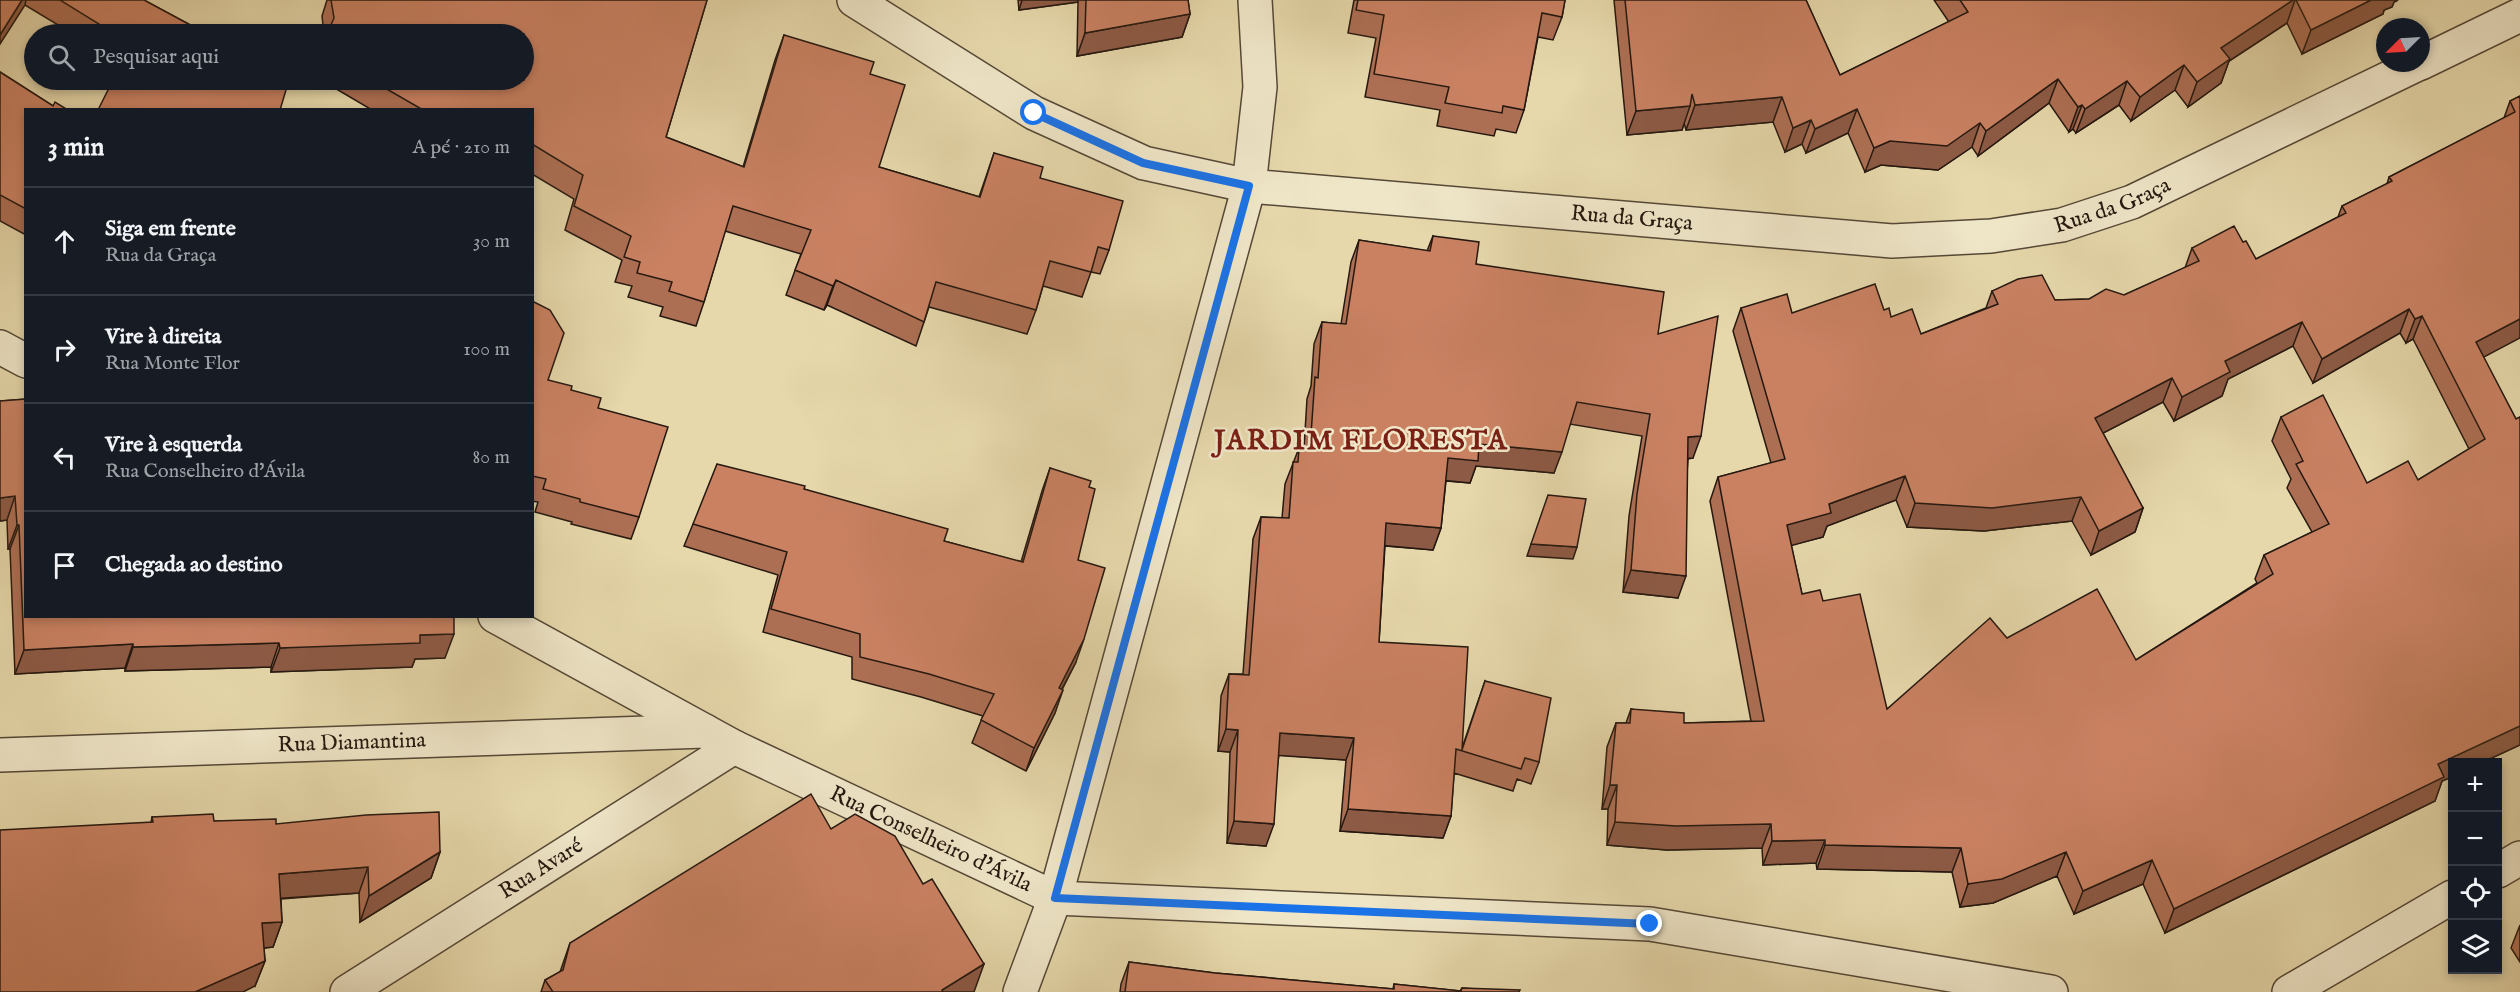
<!DOCTYPE html>
<html lang="pt">
<meta charset="utf-8">
<style>
:root{--surface:#171b24;--page:#20242c;--text:#f1f3f6;--muted:#9ea1a6;--line:#363941}
body{margin:0;font-family:"IM FELL English",serif;background:var(--page);color:var(--text)}
.controls{position:absolute;right:18px;bottom:18px;display:grid;overflow:hidden;border-radius:0px;box-shadow:0 3px 9px #0003}
.controls button{width:54px;height:54px;display:grid;place-items:center;padding:0;border:0;border-bottom:2px solid var(--line);background:var(--surface);color:var(--text);font:30px sans-serif}
.compass{position:absolute;left:2376px;top:18px;width:54px;height:54px;border-radius:50%;background:var(--surface);box-shadow:0 3px 9px #0003;rotate:246deg}
.stop{position:absolute;width:18px;height:18px;margin:-14px;border:4px solid #1a73e8;border-radius:50%;background:#fff}
.stop.end{background:#1a73e8;border-color:#fff;box-shadow:0 2px 6px #0008}
.list{margin:0;padding:0;list-style:none}
h2{display:flex;justify-content:space-between;align-items:center;height:78px;margin:0;padding:0 24px;font-size:26px}
h2 small{font-size:20px;font-weight:400;color:var(--muted)}
.list li{display:grid;grid-template-columns:39px 1fr auto;gap:18px;align-items:center;box-sizing:border-box;height:108px;padding:0 24px;border-top:2px solid var(--line)}
.list b{display:block;font-size:22px;white-space:nowrap}
.list p{margin:0;font-size:20px;white-space:nowrap;color:var(--muted)}
.list em{font-size:20px;font-style:normal;color:var(--muted)}
.icon{flex:none;width:33px;height:33px;fill:none;stroke:currentColor;stroke-width:2;stroke-linecap:round;stroke-linejoin:round}
.map{position:relative;flex:none;width:2520px;height:992px;overflow:hidden}
.search{position:absolute;background:var(--surface);box-shadow:0 3px 9px #0003;left:24px;top:24px;width:510px;height:66px;display:flex;align-items:center;gap:15px;box-sizing:border-box;padding:0 21px;border-radius:33px;color:var(--muted);font-size:22px}
.panel{position:absolute;background:var(--surface);box-shadow:0 3px 9px #0003;left:24px;top:108px;width:510px;height:510px;border-radius:0px}
.map>svg:first-child{display:block}
.lines{fill:none;stroke-linecap:round;stroke-linejoin:round}
.minor-casing{stroke:#554837;stroke-width:36}
.tertiary-casing{stroke:#554837;stroke-width:36}
.minor{stroke:#efe6c8;stroke-width:33}
.tertiary{stroke:#efe6c8;stroke-width:33}
.wall{fill:#ad6f54;stroke:#251810;stroke-width:1.5;fill-rule:evenodd}
.shaded-wall{fill:#8d5a45;stroke:#251810;stroke-width:1.5}
.building{fill:#c98162;stroke:#251810;stroke-width:1.5;fill-rule:evenodd}
.route{stroke:#1a73e8;stroke-width:8}
.labels{text-anchor:middle;dominant-baseline:central;stroke-width:5;stroke-linejoin:round;paint-order:stroke}
.street-label{font-size:22px;fill:#251810;stroke:#efe6c8}
.district-label{font-size:28px;font-weight:bold;letter-spacing:1.5px;fill:#7a1f14;stroke:#efe6c8}
</style>
<div class="map">
<svg width="2520" height="992" viewBox="0 0 2520 992">
<rect width="100%" height="100%" fill="#e6d8ab"/>
<filter id="stains"><feTurbulence type="fractalNoise" baseFrequency=".00333" numOctaves="4"/><feColorMatrix values="0 0 0 0 .2 0 0 0 0 .09 0 0 0 0 .02 0 0 0 .5 -.17"/></filter>
<radialGradient id="worn" r=".72"><stop offset=".6" stop-color="#630" stop-opacity="0"/><stop offset="1" stop-color="#630" stop-opacity=".3"/></radialGradient>
<g class="lines">
<!-- minor casing -->
<g class="minor-casing">
<g id="minor">
<path id="s1" d="M854 0 1034 113 1144 163 1249 186 1892 241 1991 236 2062 225 2132 202 2420 63"/>
<path d="M2421 63 2520 15"/>
<path id="s2" d="M0 755 705 731"/>
<path d="M1055 898 1249 186 1260 87 1255 0"/>
<path id="s3" d="M347 992 734 747"/>
</g>
</g>
<!-- tertiary casing -->
<g class="tertiary-casing">
<g id="tertiary">
<path d="M0 347 26 361"/>
<path id="s4" d="M495 616 734 747 1055 898 1650 924 2051 992"/>
<path d="M2498 871 2520 858"/>
<path d="M1020 992 1055 898"/>
<path d="M2289 992 2452 897"/>
</g>
</g>
<!-- minor -->
<use href="#minor" class="minor"/>
<!-- tertiary -->
<use href="#tertiary" class="tertiary"/>
</g>
<!-- wall -->
<g class="wall">
<path d="M0 0H144L207 34H73L25 5Z"/>
<path d="M327 0H707L666 137 743 167 775 60 784 35 870 74 879 167 979 197 994 153 1040 178 1109 250 1100 274 1091 272 1082 297 1043 286 1036 310 1027 334 929 307 916 346 827 305 824 310 786 295 801 254 725 231 704 302 696 326 660 316 663 307 628 297 632 286 615 282 622 260 565 230 574 199 532 174V110H372L321 80H524V34H324L322 16Z"/>
<path d="M1018 0H1188L1190 14 1182 37 1077 56 1078 2 1019 10Z"/>
<path d="M1354 0H1565L1562 17 1553 40 1538 37 1524 110 1516 133 1496 129 1494 136 1437 126 1440 110 1365 97 1376 38 1348 33Z"/>
<path d="M1614 0H1806L1840 75 1949 22 1934 0H2398L2394 2 2392 7 2384 10 2383 14 2302 54 2287 23 2229 61 2221 83 2188 107 2175 90 2131 121 2119 105 2076 133 2073 129 2069 132 2049 103 1978 156 1972 147 1938 170 1881 165 1865 172 1848 133 1806 153 1802 144 1785 152 1773 122 1686 130 1684 123 1682 130 1627 135Z"/>
<path d="M0 72 53 106 68 110H26V235L0 221Z"/>
<path d="M2520 96 2483 357 2516 419 2520 417V745L2442 781 2435 801 2165 933 2143 884 2074 914 2057 876 1993 903 1960 907 1952 872 1817 869 1816 863 1763 865 1762 848 1667 850 1607 845 1608 809H1602L1607 747 1616 723H1626L1631 709 1684 723 1751 721 1710 501 1718 477 1771 463 1733 331 1741 308 1792 313 1884 310 1891 317 1921 334 1986 308 1992 291 2055 300 2089 299 2124 295 2185 268 2192 248 2243 242 2256 259 2338 217 2342 206 2387 184 2389 177 2504 118 2510 101ZM2400 333 2406 343 2413 339 2469 449 2418 480 2367 483 2281 417 2272 441 2291 479 2287 488 2312 532 2264 555 2255 579 2257 583 2136 660 2007 638 1887 709 1823 601 1802 594 1791 545 1823 537 1827 526 1896 500 1907 527 1984 531 2072 521 2091 555 2135 532 2143 508 2103 433 2163 402 2174 421 2222 396 2228 379 2293 346 2313 383Z"/>
<path d="M1433 236 1476 264 1658 334 1693 458 1688 459 1678 598 1623 592 1629 516 1642 436 1570 424 1554 473 1476 466 1470 483 1446 481 1441 528 1433 550 1385 546 1379 642 1462 748 1485 681 1539 762 1531 784 1517 779 1513 791 1454 773 1451 816 1443 838 1340 831 1346 760 1279 755 1266 846 1227 843 1230 752 1218 751 1221 696 1229 674H1243L1253 539 1261 517 1282 518 1285 484 1299 448H1304L1307 399 1311 386 1314 344 1322 322 1341 324 1351 262 1359 240 1427 251Z"/>
<path d="M532 301 548 380 571 390 598 408 639 517 631 539 571 524 572 522 535 512 538 502 532 501Z"/>
<path d="M26 399V616L445 658 415 659 412 667 271 672V667L125 671V668L15 674 10 549H8L7 520 0 521V401Z"/>
<path d="M1050 468 1089 487 1078 560 1076 662 1062 690 1055 713 1026 771 972 743 983 716 921 697 852 679V657L763 632 778 575 684 546 693 524 804 489 944 541 1021 562 1042 491Z"/>
<path d="M152 817 214 821 276 824 440 852 431 878 360 922 359 893 281 899 282 922 273 947 264 948 265 961 255 986 151 822Z"/>
<path d="M831 829 974 992H541L545 980 560 972 570 943Z"/>
<path d="M2520 925V962L2511 948Z"/>
<path d="M1129 962 1215 973 1393 989 1394 984 1460 991 1462 988 1519 992H1120L1121 984Z"/>
</g>
<!-- shaded-wall -->
<g class="shaded-wall">
<path d="M22 0H26L25 5 0 44V35Z"/>
<path d="M1022 0H1078V2L1019 10Z"/>
<path d="M2293 0H2295L2287 23 2229 61 2221 83 2188 107 2197 82 2221 48Z"/>
<path d="M2371 0H2398L2394 2 2392 7 2384 10 2383 14 2302 54 2311 30Z"/>
<path d="M1190 14 1182 37 1077 56 1085 33Z"/>
<path d="M2184 65 2175 90 2131 121 2140 97Z"/>
<path d="M2058 79 2049 103 1978 156 1986 131Z"/>
<path d="M2127 81 2119 105 2076 133 2085 109Z"/>
<path d="M1782 97 1773 122 1686 130 1695 105Z"/>
<path d="M2082 105 2073 129 2069 132 2078 107Z"/>
<path d="M1690 106 1682 130 1627 135 1636 111Z"/>
<path d="M1857 109 1848 133 1806 153 1815 129Z"/>
<path d="M1811 120 1802 144 1785 152 1793 128Z"/>
<path d="M1980 123 1972 147 1938 170 1881 165 1865 172 1874 148 1890 141Z"/>
<path d="M836 280 827 305 824 310 833 286Z"/>
<path d="M2409 309 2400 333 2313 383 2322 359Z"/>
<path d="M2422 316 2413 339 2406 343 2415 319Z"/>
<path d="M2520 319V338L2467 366 2476 342Z"/>
<path d="M2302 322 2293 346 2228 379 2222 396 2174 421 2182 397 2225 361Z"/>
<path d="M2172 378 2163 402 2086 442 2095 418Z"/>
<path d="M1701 436 1693 458 1680 459 1688 437Z"/>
<path d="M1479 444 1562 452 1554 473 1476 466 1470 483 1440 480 1448 458Z"/>
<path d="M1905 476 1896 500 1827 526 1823 537 1779 549 1787 525 1829 504Z"/>
<path d="M15 496 7 520 0 521V498Z"/>
<path d="M2081 497 2072 521 1984 531 1907 527 1915 503Z"/>
<path d="M2143 508 2135 532 2091 555 2099 531Z"/>
<path d="M1386 523 1441 528 1433 550 1378 545Z"/>
<path d="M17 525H19L10 549H8Z"/>
<path d="M1531 544 1577 547 1573 559 1527 556Z"/>
<path d="M1631 570 1686 576 1678 598 1623 592Z"/>
<path d="M454 634 445 658 415 659 412 667 271 672 280 648 420 635Z"/>
<path d="M1084 639 1076 662 1050 711 1059 688Z"/>
<path d="M279 643 271 667 125 671 133 647Z"/>
<path d="M133 644 125 668 15 674 24 650Z"/>
<path d="M1063 690 1055 713 1026 771 1034 748Z"/>
<path d="M2520 726V745L2483 762H2452V777L2442 781 2435 801 2165 933 2174 909 2438 764Z"/>
<path d="M1226 729 1238 730 1230 752 1218 751Z"/>
<path d="M1280 733 1354 738 1346 760 1272 755Z"/>
<path d="M1610 785H1617L1608 809H1602Z"/>
<path d="M1348 809 1451 816 1443 838 1340 831Z"/>
<path d="M1234 821 1274 824 1266 846 1227 843Z"/>
<path d="M1615 822 1771 824 1762 848 1667 850 1607 845Z"/>
<path d="M1825 840 1816 863 1763 865 1772 841Z"/>
<path d="M1825 845 1961 848 1952 872 1817 869Z"/>
<path d="M440 852 431 878 360 922 369 896Z"/>
<path d="M2066 852 2057 876 1993 903 1960 907 1968 884Z"/>
<path d="M2152 860 2143 884 2074 914 2083 891Z"/>
<path d="M368 867 359 893 270 899 279 874Z"/>
<path d="M282 922 273 947 253 949 262 923Z"/>
<path d="M265 961 255 986 243 992H195Z"/>
<path d="M984 964 974 992H941L942 990Z"/>
</g>
<!-- building -->
<g class="building">
<path d="M0 0H22L0 35Z"/>
<path d="M60 0H144L207 34H115Z"/>
<path d="M331 0H707L666 137 744 167 784 35 874 62 870 74 905 85 879 167 980 197 994 153 1043 167 1040 178 1123 201 1109 250 1098 247 1091 272 1050 261 1036 310 936 282 924 322 836 280 833 286 795 270 811 230 733 206 704 302 669 291 672 282 637 273 640 262 624 257 631 236 574 206 583 175 532 144V110H423L371 80H524V34H327L334 18Z"/>
<path d="M1086 0H1188L1190 14 1085 33Z"/>
<path d="M1358 0H1565L1562 17 1542 13 1524 110 1503 106 1502 113 1445 103 1449 87 1374 74 1384 15 1356 10Z"/>
<path d="M1625 0H1806L1840 75 1968 12 1960 0H2293L2221 48 2230 59 2197 82 2184 65 2140 97 2127 81 2085 109 2082 105 2078 107 2058 79 1986 131 1980 123 1947 146 1890 141 1874 148 1857 109 1815 129 1811 120 1793 128 1782 97 1695 105 1692 94 1690 106 1636 111Z"/>
<path d="M2296 0H2371L2311 30Z"/>
<path d="M0 72 53 106 55 102 68 110H26V209L0 195Z"/>
<path d="M113 80H289L280 110H98Z"/>
<path d="M2520 96V319L2476 342 2516 419 2520 417V726L2438 764 2444 777 2174 909 2152 860 2083 891 2066 852 2002 879 1968 884 1961 848 1825 845V840L1772 841 1771 824 1676 826 1615 822 1617 785H1610L1616 723H1630L1631 709 1684 713V723L1764 721 1718 477 1785 459 1741 308 1787 294 1792 313 1875 284 1884 310 1889 308 1891 317 1912 309 1921 334 1998 304 1992 291 2018 279 2042 275 2055 300 2089 299 2106 289 2124 295 2199 261 2192 248 2234 226 2243 242 2246 241 2256 259 2346 213 2342 206 2392 181 2389 177 2515 112 2510 101ZM2409 309 2415 319 2422 316 2485 439 2418 480 2408 461 2367 483 2323 395 2281 417 2303 461 2296 464 2329 524 2264 555 2273 574 2136 660 2097 589 2007 638 1990 618 1887 709 1860 594 1823 601 1820 590 1802 594 1787 525 1831 513 1829 504 1905 476 1915 503 1992 508 2081 497 2099 531 2143 508 2095 418 2172 378 2182 397 2230 372 2225 361 2302 322 2322 359Z"/>
<path d="M1433 236 1479 242 1476 264 1664 292 1658 334 1718 316 1701 436 1688 437 1686 576 1631 570 1637 494 1650 414 1577 402 1562 452 1479 444 1478 461 1448 458 1441 528 1386 523 1379 642 1468 647 1462 750 1485 681 1551 698 1539 762 1525 758 1521 769 1456 749 1451 816 1348 809 1354 738 1280 733 1274 824 1234 821 1238 730 1226 729 1229 674 1249 675 1261 517 1289 518 1293 462H1298L1299 448 1310 449 1315 377 1318 378 1322 322 1346 324 1359 240 1430 251Z"/>
<path d="M532 301 550 310 564 333 548 380 572 386 571 390 601 398 598 408 668 427 639 517 580 502V499L543 489 546 479 532 476Z"/>
<path d="M26 399V616H454V634L420 635V643L280 648 279 643 133 647V644L24 650 19 525H17L15 496 0 498V401Z"/>
<path d="M717 464 805 486 804 489 948 529 944 541 1023 562 1050 468 1091 481 1089 487 1095 489 1078 560 1105 568 1084 639 1059 688 1063 690 1034 748 981 720 994 694 929 674 860 657V634L771 609 787 552 693 524Z"/>
<path d="M1548 495 1586 499 1577 547 1531 544Z"/>
<path d="M811 794 831 829 855 814 895 836 923 884 932 879 984 964 942 990 943 992H553L545 980 563 970 570 943Z"/>
<path d="M439 812 440 852 369 896 368 867 279 874 282 922 262 923 265 961 195 992H0V830L153 822 152 817 213 814 214 821 276 819V824L366 815Z"/>
<path d="M1129 962 1215 973 1394 989V984L1461 991 1462 988 1520 990 1519 992H1125Z"/>
</g>
<g class="lines">
<!-- route -->
<path class="route" d="M1034 113 1143 163 1249 186 1055 898 1650 924"/>
</g>
<g class="labels">
<!-- street labels -->
<g class="street-label">
<text stroke="none"><textPath href="#s1" startOffset="1311">Rua da Graça</textPath></text>
<text stroke="none"><textPath href="#s1" startOffset="825">Rua da Graça</textPath></text>
<text stroke="none"><textPath href="#s2" startOffset="352">Rua Diamantina</textPath></text>
<text stroke="none"><textPath href="#s4" startOffset="490">Rua Conselheiro d'Ávila</textPath></text>
<text stroke="none"><textPath href="#s3" startOffset="230">Rua Avaré</textPath></text>
</g>
<!-- district labels -->
<g class="district-label">
<text x="1361" y="441">JARDIM FLORESTA</text>
</g>
</g>
<rect width="100%" height="100%" filter="url(#stains)"/>
<rect width="100%" height="100%" fill="url(#worn)"/>
</svg>
<div class="controls">
<button>+</button>
<button>−</button>
<button><svg class="icon" aria-label="locate" viewBox="0 0 24 24"><circle cx="12" cy="12" r="6"/><path d="M12 2v4M12 18v4M2 12h4M18 12h4"/></svg></button>
<button><svg class="icon" aria-label="layers" viewBox="0 0 24 24"><path d="M12 4l9 5-9 5-9-5zM3 14l9 5 9-5"/></svg></button>
</div>
<svg class="compass" viewBox="-18 -18 36 36"><path d="M0-13l5 13h-10z" fill="#e53935"/><path d="M0 13l5-13h-10z" fill="#9ea1a6"/></svg>
<div class="stop" style="left:1034px;top:113px"></div>
<div class="stop end" style="left:1650px;top:924px"></div>
<div class="search"><svg class="icon" aria-label="search" viewBox="0 0 24 24"><circle cx="10" cy="10" r="6"/><path d="M15 15l6 6"/></svg>Pesquisar aqui</div>
<section class="panel">
<h2>3 min<small>A pé · 210 m</small></h2>
<ul class="list">
<li><svg class="icon" aria-label="ahead" viewBox="0 0 24 24"><path d="M12 20V5M6 11l6-6 6 6"/></svg><div><b>Siga em frente</b><p>Rua da Graça</p></div><em>30 m</em></li>
<li><svg class="icon" aria-label="right" viewBox="0 0 24 24"><path d="M7 20v-9h11M14 6l5 5-5 5"/></svg><div><b>Vire à direita</b><p>Rua Monte Flor</p></div><em>100 m</em></li>
<li><svg class="icon" aria-label="left" viewBox="0 0 24 24"><path d="M17 20v-9H6M10 6l-5 5 5 5"/></svg><div><b>Vire à esquerda</b><p>Rua Conselheiro d'Ávila</p></div><em>80 m</em></li>
<li><svg class="icon" aria-label="arrive" viewBox="0 0 24 24"><path d="M6 21V4h12l-3 4 3 4H6"/></svg><div><b>Chegada ao destino</b></div></li>
</ul>
</section>
</div>
